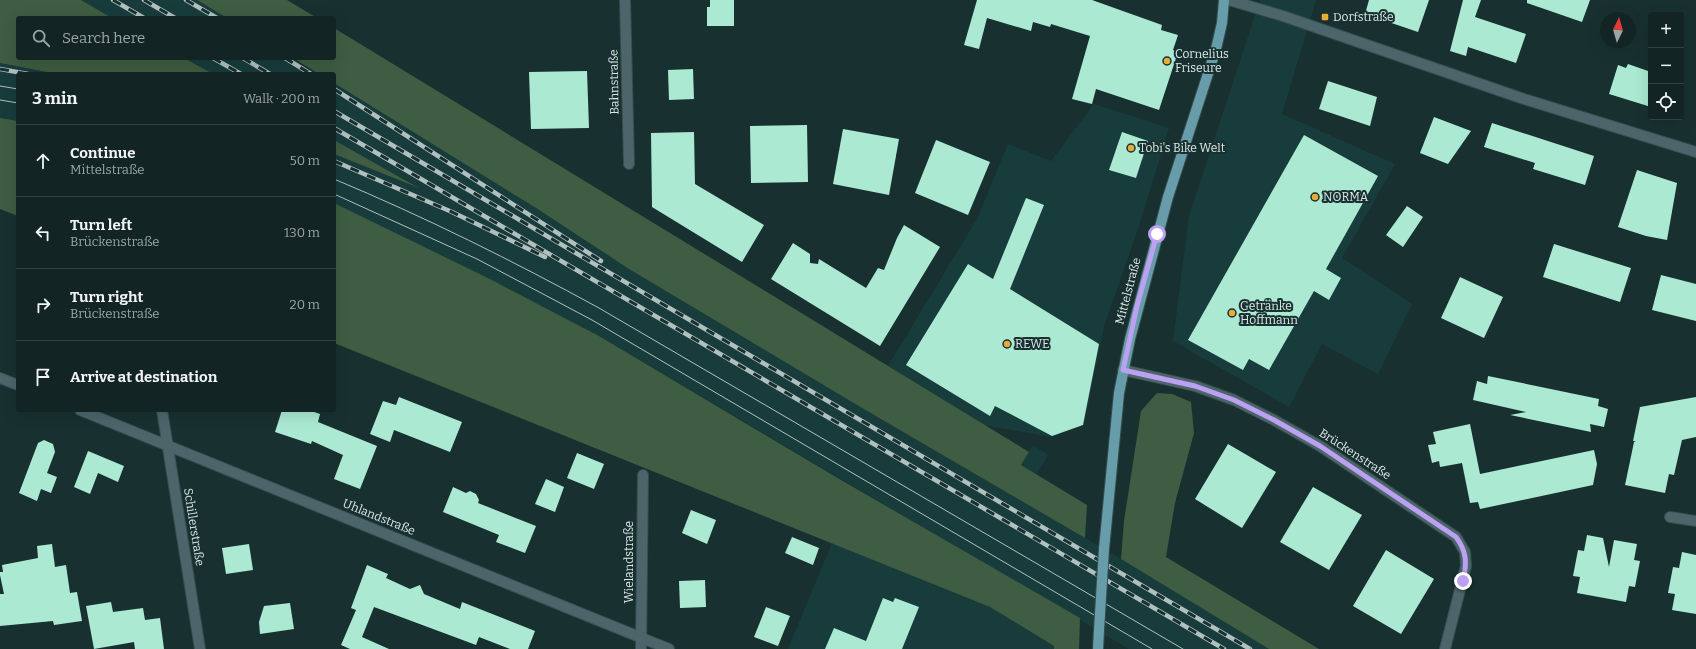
<!DOCTYPE html>
<meta charset="utf-8">
<style>
:root{--surface:#122524;--page:#1b2d2c;--text:#f1f3f6;--muted:#9ca5a6;--line:#314241}
body{margin:0;font-family:Bitter,serif;background:var(--page);color:var(--text)}
.controls{position:absolute;right:12px;top:12px;display:grid;overflow:hidden;border-radius:4px;box-shadow:0 4px 16px #0002}
.controls button{width:36px;height:36px;display:grid;place-items:center;padding:0;border:0;border-bottom:1px solid var(--line);background:var(--surface);color:var(--text);font:20px sans-serif}
.compass{position:absolute;left:1600px;top:12px;width:36px;height:36px;border-radius:50%;background:var(--surface);box-shadow:0 4px 16px #0002;rotate:5deg}
.stop{position:absolute;width:12px;height:12px;margin:-9px;border:3px solid #bca0f2;border-radius:50%;background:#fff}
.stop.end{background:#bca0f2;border-color:#fff;box-shadow:0 1px 4px #0008}
.list{margin:0;padding:0;list-style:none}
h2{display:flex;justify-content:space-between;align-items:center;height:52px;margin:0;padding:0 16px;font-size:17px}
h2 small{font-size:13px;font-weight:400;color:var(--muted)}
.list li{display:grid;grid-template-columns:26px 1fr auto;gap:12px;align-items:center;box-sizing:border-box;height:72px;padding:0 16px;border-top:1px solid var(--line)}
.list b{display:block;font-size:15px;white-space:nowrap}
.list p{margin:0;font-size:13px;white-space:nowrap;color:var(--muted)}
.list em{font-size:13px;font-style:normal;color:var(--muted)}
.icon{flex:none;width:22px;height:22px;fill:none;stroke:currentColor;stroke-width:2;stroke-linecap:round;stroke-linejoin:round}
.map{position:relative;flex:none;width:1696px;height:649px;overflow:hidden}
.search{position:absolute;background:var(--surface);box-shadow:0 4px 16px #0002;left:16px;top:16px;width:320px;height:44px;display:flex;align-items:center;gap:10px;box-sizing:border-box;padding:0 14px;border-radius:4px;color:var(--muted);font-size:15px}
.panel{position:absolute;background:var(--surface);box-shadow:0 4px 16px #0002;left:16px;top:72px;width:320px;height:340px;border-radius:4px}
.map>svg:first-child{display:block}
.built{fill:#183c3c}
.green{fill:#3e5d42}
.building{fill:#abe9d3}
.lines{fill:none;stroke-linecap:round;stroke-linejoin:round}
.minor-casing{stroke:#374e4d;stroke-width:12}
.major-casing{stroke:#374e4d;stroke-width:12}
.minor{stroke:#4c656b;stroke-width:10}
.major{stroke:#679caa;stroke-width:10}
.tram{stroke:#afc0bf;stroke-width:1}
.rail-casing{stroke:#afc0bf;stroke-width:4.5}
.rail{stroke:#183130;stroke-width:3;stroke-dasharray:9;stroke-linecap:butt}
.major-bridge-casing{stroke:#374e4d;stroke-width:12;stroke-linecap:butt}
.major-bridge{stroke:#679caa;stroke-width:10}
.route{stroke:#bca0f2;stroke-width:5}
.poi-dot{fill:#e7ac37;stroke:#183130;stroke-width:1.5}
.labels{text-anchor:middle;dominant-baseline:central;stroke-width:4;stroke-linejoin:round;paint-order:stroke}
.poi-label{font-size:12px;fill:#d9e8e7;stroke:#183130;text-anchor:start}
.street-label{font-size:12px;fill:#d9e8e7;stroke:#183130}
</style>
<div class="map">
<svg width="1696" height="649" viewBox="0 0 1696 649">
<rect width="100%" height="100%" fill="#183130"/>
<!-- built -->
<g class="built">
<path d="M81 0H197L227 18H112Z"/>
<path d="M1260 0H1316L1282 114 1395 164 1342 258 1412 304 1378 374 1322 344 1289 407 1173 341 1189 216Z"/>
<path d="M184 58H292L319 74H213Z"/>
<path d="M0 63 57 74H18V121L0 118Z"/>
<path d="M334 83 536 208 629 269 862 408 1121 559 1269 649H1129L599 336 490 279 334 203V154L416 186 334 140Z"/>
<path d="M1094 104 1169 128 1139 226 1104 326 1084 425 1051 437 984 425 888 366 977 219 1008 144 1051 161Z"/>
<path d="M1033 445 1048 455 1036 474 1021 465Z"/>
<path d="M832 543 990 607 1054 646V649H788Z"/>
</g>
<!-- green -->
<g class="green">
<path d="M0 0H81L112 18H18V58H184L213 74H57L0 63Z"/>
<path d="M197 0H287L317 18H227Z"/>
<path d="M334 28 1029 452 1021 465 1087 505 1085 538 862 408 629 269 536 208 334 83V74H319L293 58H334Z"/>
<path d="M0 118 18 121V216L0 209Z"/>
<path d="M334 140 419 188 334 154Z"/>
<path d="M334 203 490 279 599 336 836 477 1080 618 1079 649H1054V646L990 607 334 343Z"/>
<path d="M1157 393 1172 394 1191 402 1194 433 1175 503 1166 557 1319 649H1269L1121 559 1124 521 1141 411Z"/>
</g>
<!-- building -->
<g class="building">
<path d="M710 0H734V26H707V7H710Z"/>
<path d="M977 0H1092L1162 25 1161 30 1178 35 1173 50 1178 52 1159 110 1096 89 1092 104 1072 99 1090 36 1051 24 1050 27 1033 22 1031 31 987 18 979 49 964 45Z"/>
<path d="M1369 0H1429L1418 32 1365 14Z"/>
<path d="M1463 0H1481L1475 17 1526 34 1516 63 1468 47 1466 56 1450 51Z"/>
<path d="M1527 0H1590L1582 22 1527 3Z"/>
<path d="M1628 64 1651 72V107L1609 94 1618 65 1626 68Z"/>
<path d="M693 69 694 99 669 100 668 70Z"/>
<path d="M587 71 589 128 531 129 529 72Z"/>
<path d="M1328 81 1377 97 1370 126 1319 109Z"/>
<path d="M1434 117 1471 131 1448 164 1420 153Z"/>
<path d="M1492 123 1594 156 1585 185 1533 169 1535 163 1484 147Z"/>
<path d="M807 125 808 182 751 183 750 126Z"/>
<path d="M843 129 899 139 889 195 833 184Z"/>
<path d="M694 132 695 184 764 225 742 262 652 207 651 133Z"/>
<path d="M1122 132 1148 141 1136 178 1109 170Z"/>
<path d="M1304 135 1378 176 1326 269 1341 278 1329 300 1314 291 1269 370 1249 359 1243 370 1188 340Z"/>
<path d="M936 140 990 162 968 215 915 193Z"/>
<path d="M1637 170 1677 183 1667 240 1646 236 1618 227Z"/>
<path d="M1026 198 1044 205 1010 289 1099 344 1083 425 1052 436 995 406 990 416 906 365 968 264 993 279Z"/>
<path d="M1407 206 1423 217 1403 247 1386 235Z"/>
<path d="M904 225 940 247 880 346 771 279 793 243 810 254V263L818 264 819 259 866 288 878 268 884 270 897 238Z"/>
<path d="M1554 244 1631 268 1620 302 1543 277Z"/>
<path d="M1661 275 1696 284V321L1652 310Z"/>
<path d="M1460 277 1503 297 1484 338 1441 318Z"/>
<path d="M1488 376 1599 399 1598 406 1608 409 1604 427 1590 424 1591 432 1510 415 1526 412 1473 400 1477 381 1487 384Z"/>
<path d="M399 397 462 422 450 452 394 430 390 442 370 434 383 401 396 405Z"/>
<path d="M1696 397V437L1682 440 1674 475 1669 474 1665 493 1625 485 1634 442 1636 441H1633L1640 407Z"/>
<path d="M282 410H308L320 414 318 422 377 446 360 489 334 479 343 455 312 441 311 444 275 432Z"/>
<path d="M1470 424 1480 474 1594 450 1597 464 1593 485 1480 509 1478 502 1470 503 1462 463 1440 467 1439 461 1432 463 1428 445 1436 444 1433 432Z"/>
<path d="M44 440 53 444 55 452 47 473 57 477 51 493 41 489 37 501 19 493 38 443Z"/>
<path d="M1228 444 1276 472 1242 528 1195 499Z"/>
<path d="M88 451 124 466 118 482 98 473 90 494 74 487Z"/>
<path d="M577 453 604 464 594 489 567 478Z"/>
<path d="M546 479 564 487 555 512 535 504Z"/>
<path d="M453 487 466 493 470 491 476 494 479 500 478 503 536 526 525 553 496 542 499 535 443 512Z"/>
<path d="M1313 487 1362 515 1329 570 1280 542Z"/>
<path d="M691 510 716 520 707 544 682 533Z"/>
<path d="M1587 535 1603 538 1609 567 1614 540 1637 544 1634 560 1640 561 1635 587 1629 586 1626 602 1577 593 1580 577 1573 576 1578 550 1584 551Z"/>
<path d="M792 537 819 548 813 565 785 553Z"/>
<path d="M52 544 55 567 66 565 70 593 77 592 82 621 54 625 53 621 0 626V594H4L0 575V572H3L2 565 38 558 37 546Z"/>
<path d="M249 544 253 570 226 574 222 548Z"/>
<path d="M1386 550 1434 579 1401 634 1353 606Z"/>
<path d="M1682 552 1696 555V614L1672 610 1675 594 1668 593 1673 567 1679 568Z"/>
<path d="M367 565 388 574 386 578 410 589 420 585 424 594 460 609 462 602 535 631 528 649H510L479 637 476 645 374 607 362 637 389 649H350L341 645 356 610 351 608Z"/>
<path d="M705 580 706 607 680 608 679 581Z"/>
<path d="M883 598 893 602 895 598 919 607 902 649H825L834 628 866 641Z"/>
<path d="M111 602 113 612 143 608 145 620 160 618 164 649H135L134 642 94 649 86 606Z"/>
<path d="M290 603 294 629 260 634 259 622 264 606Z"/>
<path d="M766 607 790 616 778 646 754 637Z"/>
</g>
<g class="lines">
<!-- minor casing -->
<g class="minor-casing">
<g id="minor">
<path d="M625 0 629 164"/>
<path d="M1229 0 1283 16 1521 98 1696 152"/>
<path d="M1123 370 1195 386 1234 400 1274 420 1320 446 1456 537 1465 552 1466 566 1445 649"/>
<path d="M0 378 18 385"/>
<path d="M80 410 669 649"/>
<path d="M162 410 200 649"/>
<path d="M1670 517 1696 521"/>
<path d="M641 649 643 475"/>
</g>
</g>
<!-- major casing -->
<g class="major-casing">
<g id="major">
<path d="M1104 549 1119 393 1130 339 1168 197 1216 49 1222 23 1224 0"/>
<path d="M1098 649 1099 630"/>
</g>
</g>
<!-- minor -->
<use href="#minor" class="minor"/>
<!-- major -->
<use href="#major" class="major"/>
<!-- tram -->
<g class="tram">
<path d="M0 86 18 89"/>
<path d="M0 100 18 103"/>
<path d="M334 179C425 217 513 261 599 308L1183 649"/>
<path d="M334 194 477 259 592 320 1152 649"/>
</g>
<!-- rail casing -->
<g class="rail-casing">
<g id="rail">
<path d="M113 0 144 18"/>
<path d="M144 0 175 18"/>
<path d="M186 0 217 18"/>
<path d="M213 58 241 74"/>
<path d="M243 58 270 74"/>
<path d="M285 58 311 74"/>
<path d="M0 69 28 74"/>
<path d="M334 89 601 261"/>
<path d="M334 111 1250 649"/>
<path d="M334 128 1224 649"/>
<path d="M334 161 452 212 545 257"/>
</g>
</g>
<!-- rail -->
<use href="#rail" class="rail"/>
<!-- major-bridge casing -->
<g class="major-bridge-casing">
<path id="major-bridge" d="M1099 630 1104 549"/>
</g>
<!-- major-bridge -->
<use href="#major-bridge" class="major-bridge"/>
</g>
<g class="lines">
<!-- route -->
<path class="route" d="M1157 234 1137 306 1123 370 1195 386 1234 400 1274 420 1320 446 1456 537C1467 552 1467 563 1463 581"/>
</g>
<!-- markers -->
<g class="poi-dot">
<rect x="1321" y="13" width="8" height="8" rx="2"/>
<circle cx="1167" cy="61" r="4"/>
<circle cx="1131" cy="148" r="4"/>
<circle cx="1315" cy="197" r="4"/>
<circle cx="1232" cy="313" r="4"/>
<circle cx="1007" cy="344" r="4"/>
</g>
<g class="labels">
<!-- poi labels -->
<g class="poi-label">
<text x="1333" y="17">Dorfstraße</text>
<text x="1175" y="54">Cornelius<tspan x="1175" dy="14">Friseure</tspan></text>
<text x="1139" y="148">Tobi's Bike Welt</text>
<text x="1323" y="197">NORMA</text>
<text x="1240" y="306">Getränke<tspan x="1240" dy="14">Hoffmann</tspan></text>
<text x="1015" y="344">REWE</text>
</g>
<!-- street labels -->
<g class="street-label">
<text transform="translate(614 82) rotate(-91)">Bahnstraße</text>
<text transform="translate(1128 291) rotate(-75)">Mittelstraße</text>
<text transform="translate(1355 454) rotate(33)">Brückenstraße</text>
<text transform="translate(379 517) rotate(22)">Uhlandstraße</text>
<text transform="translate(194 527) rotate(81)">Schillerstraße</text>
<text transform="translate(629 562) rotate(-90)">Wielandstraße</text>
</g>
</g>
</svg>
<div class="controls">
<button>+</button>
<button>−</button>
<button><svg class="icon" aria-label="locate" viewBox="0 0 24 24"><circle cx="12" cy="12" r="6"/><path d="M12 2v4M12 18v4M2 12h4M18 12h4"/></svg></button>
</div>
<svg class="compass" viewBox="-18 -18 36 36"><path d="M0-13l5 13h-10z" fill="#e53935"/><path d="M0 13l5-13h-10z" fill="#9ca5a6"/></svg>
<div class="stop" style="left:1157px;top:234px"></div>
<div class="stop end" style="left:1463px;top:581px"></div>
<div class="search"><svg class="icon" aria-label="search" viewBox="0 0 24 24"><circle cx="10" cy="10" r="6"/><path d="M15 15l6 6"/></svg>Search here</div>
<section class="panel">
<h2>3 min<small>Walk · 200 m</small></h2>
<ul class="list">
<li><svg class="icon" aria-label="ahead" viewBox="0 0 24 24"><path d="M12 20V5M6 11l6-6 6 6"/></svg><div><b>Continue</b><p>Mittelstraße</p></div><em>50 m</em></li>
<li><svg class="icon" aria-label="left" viewBox="0 0 24 24"><path d="M17 20v-9H6M10 6l-5 5 5 5"/></svg><div><b>Turn left</b><p>Brückenstraße</p></div><em>130 m</em></li>
<li><svg class="icon" aria-label="right" viewBox="0 0 24 24"><path d="M7 20v-9h11M14 6l5 5-5 5"/></svg><div><b>Turn right</b><p>Brückenstraße</p></div><em>20 m</em></li>
<li><svg class="icon" aria-label="arrive" viewBox="0 0 24 24"><path d="M6 21V4h12l-3 4 3 4H6"/></svg><div><b>Arrive at destination</b></div></li>
</ul>
</section>
</div>
